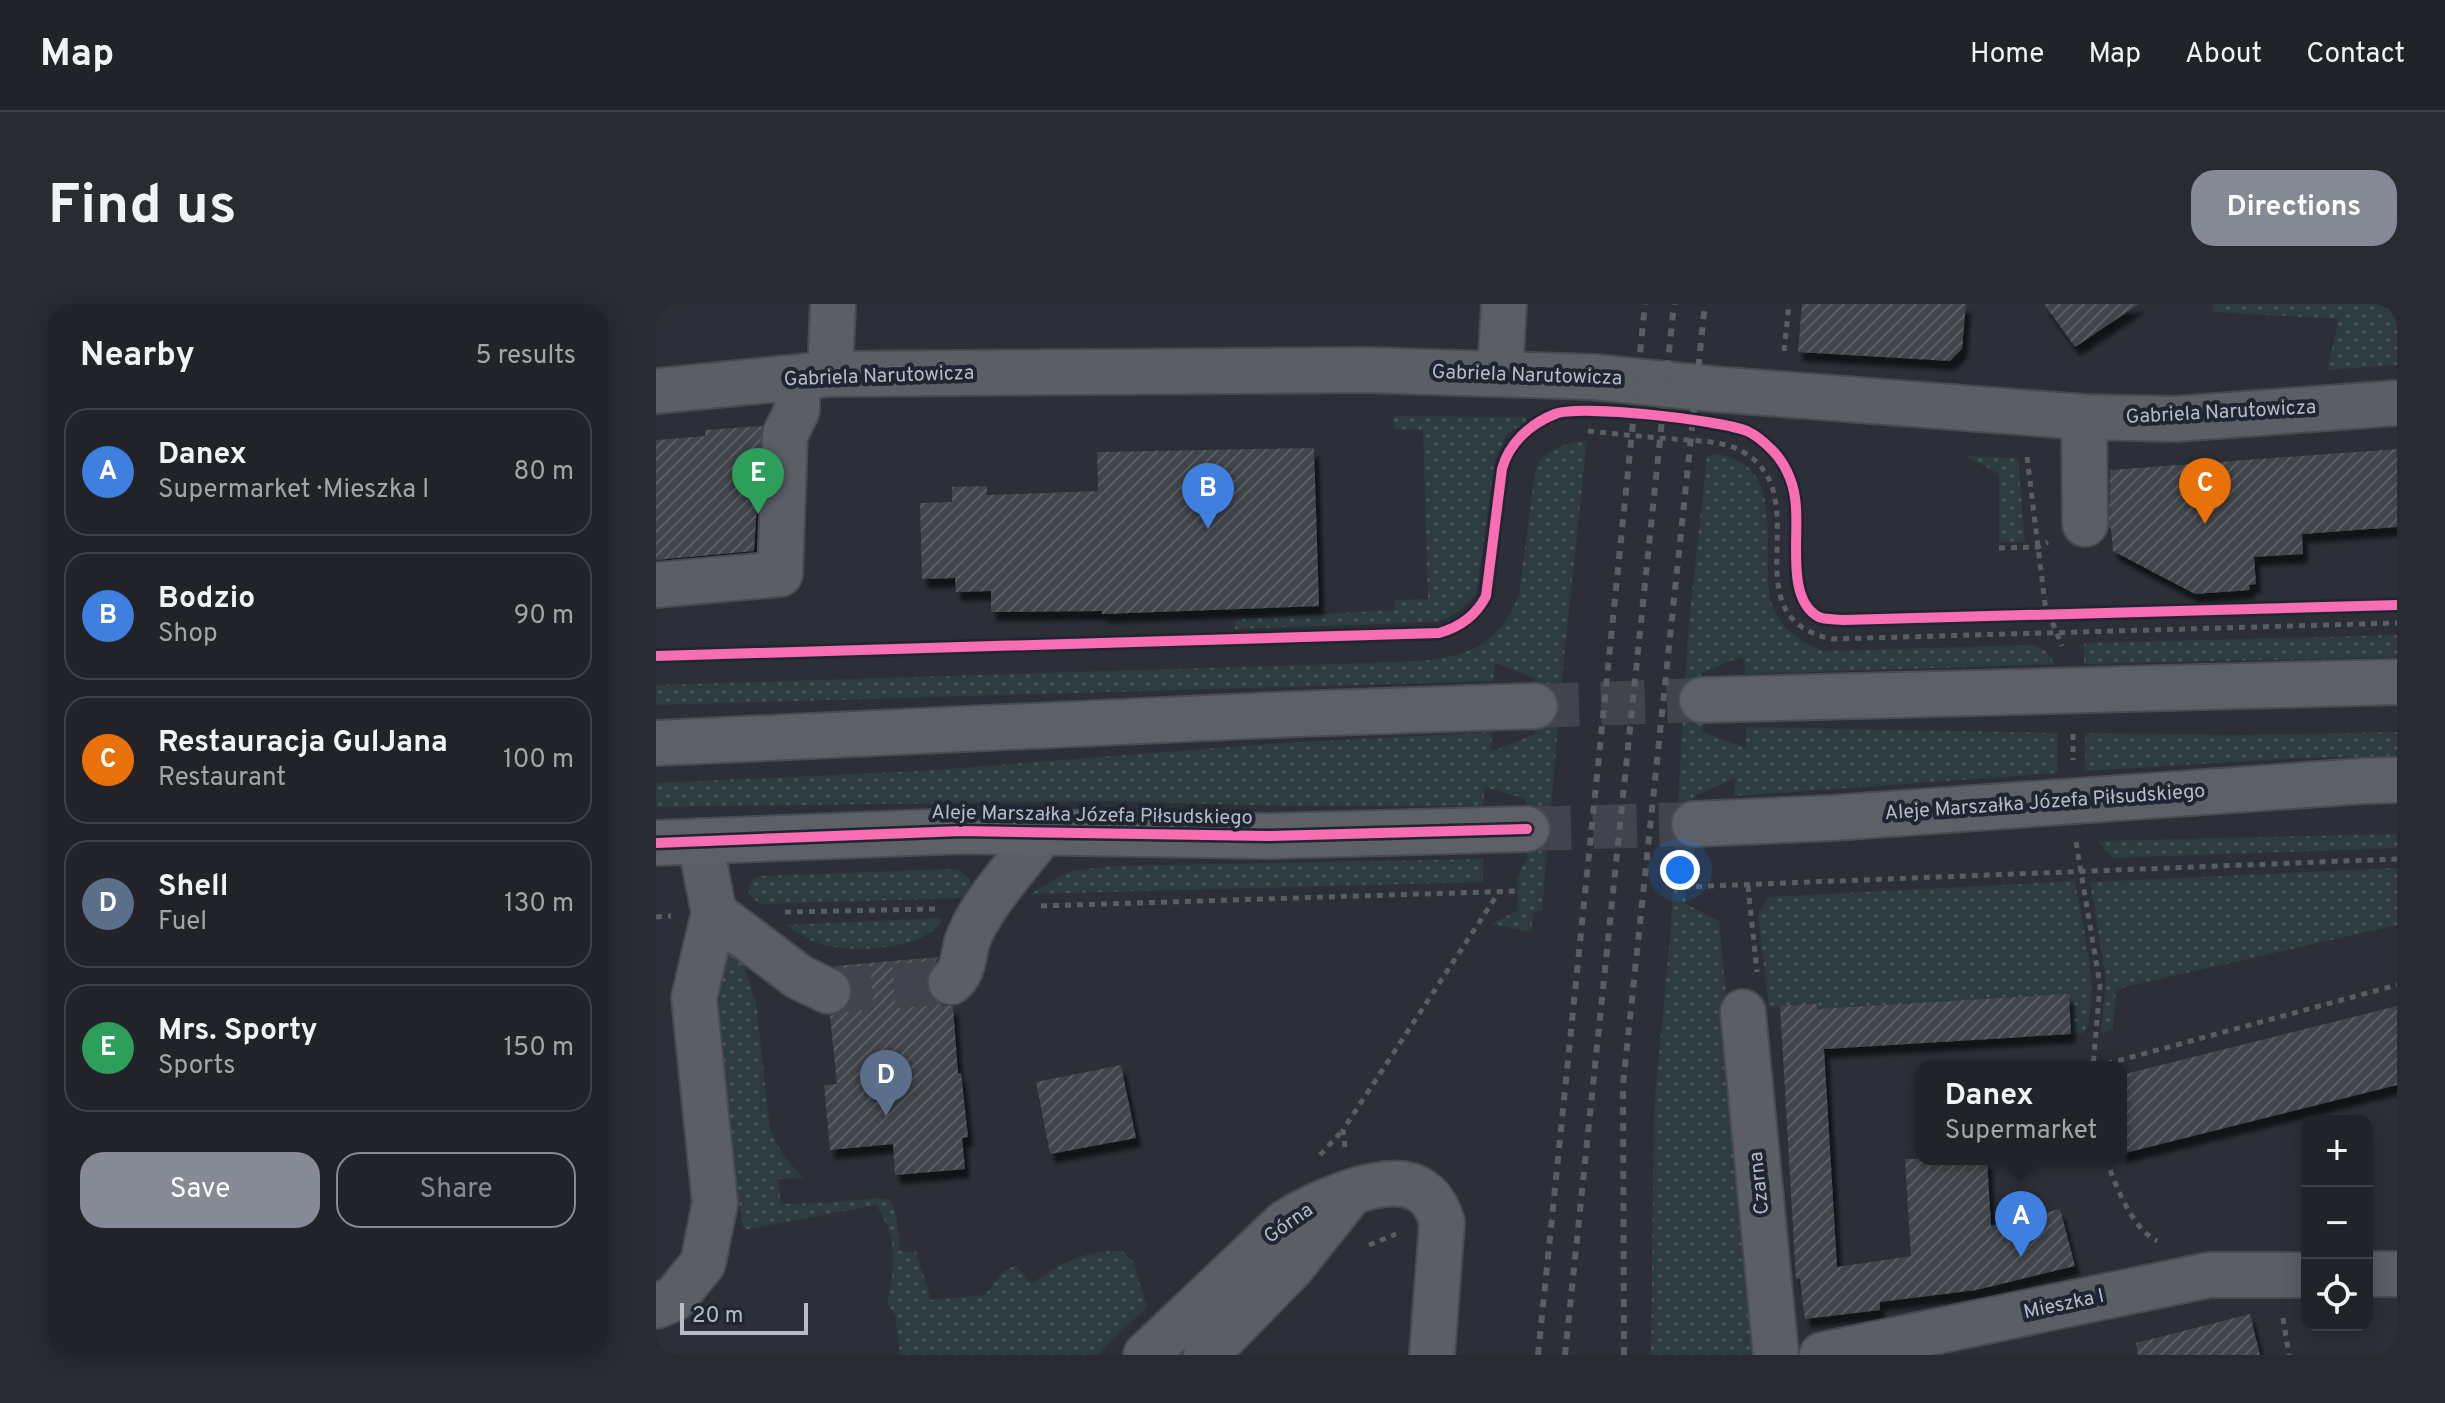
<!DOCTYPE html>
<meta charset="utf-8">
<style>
:root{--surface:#212329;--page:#292b31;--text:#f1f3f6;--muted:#a2a4a8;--line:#3e4046;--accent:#868a95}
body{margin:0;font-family:Overpass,sans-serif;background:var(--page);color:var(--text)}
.controls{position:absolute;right:24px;bottom:24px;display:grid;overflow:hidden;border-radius:16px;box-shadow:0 4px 20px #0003}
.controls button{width:72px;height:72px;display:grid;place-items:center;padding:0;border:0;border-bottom:2px solid var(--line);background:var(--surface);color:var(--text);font:40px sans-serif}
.scale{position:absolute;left:24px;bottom:20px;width:128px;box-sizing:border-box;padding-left:8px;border:4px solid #b6bbc7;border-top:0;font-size:22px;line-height:28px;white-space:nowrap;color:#b6bbc7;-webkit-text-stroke:6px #1f2531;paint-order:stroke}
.you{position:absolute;left:1024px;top:566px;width:28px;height:28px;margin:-20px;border:6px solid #fff;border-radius:50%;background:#1a73e8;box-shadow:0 0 0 12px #1a73e833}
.badge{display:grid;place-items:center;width:52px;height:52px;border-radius:50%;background:var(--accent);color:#fff;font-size:26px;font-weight:700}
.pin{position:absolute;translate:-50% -66px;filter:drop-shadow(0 2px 4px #0008)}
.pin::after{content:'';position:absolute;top:42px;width:28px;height:24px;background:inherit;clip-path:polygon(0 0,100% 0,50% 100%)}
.popup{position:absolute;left:1259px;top:757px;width:212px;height:104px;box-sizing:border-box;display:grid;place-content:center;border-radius:16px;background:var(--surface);filter:drop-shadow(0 2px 6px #0005);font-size:26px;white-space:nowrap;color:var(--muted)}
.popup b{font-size:30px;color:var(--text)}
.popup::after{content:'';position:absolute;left:50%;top:100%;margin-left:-16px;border:16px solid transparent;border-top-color:var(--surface)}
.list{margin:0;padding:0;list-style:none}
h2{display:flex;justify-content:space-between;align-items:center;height:104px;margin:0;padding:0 32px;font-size:34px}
h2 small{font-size:26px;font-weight:400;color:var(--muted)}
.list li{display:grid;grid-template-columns:52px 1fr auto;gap:24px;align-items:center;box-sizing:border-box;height:128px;margin:0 16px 16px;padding:0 16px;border:2px solid var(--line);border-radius:24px}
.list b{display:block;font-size:30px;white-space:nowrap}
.list p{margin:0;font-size:26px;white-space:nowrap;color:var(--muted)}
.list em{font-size:26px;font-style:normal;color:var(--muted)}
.actions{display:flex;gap:16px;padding:24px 32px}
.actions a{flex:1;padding:18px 0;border:2px solid var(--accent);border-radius:24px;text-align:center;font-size:28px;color:var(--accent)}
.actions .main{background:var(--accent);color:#fff}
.icon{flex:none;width:44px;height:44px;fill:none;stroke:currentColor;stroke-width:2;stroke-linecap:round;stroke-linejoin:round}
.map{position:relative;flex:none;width:1741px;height:1051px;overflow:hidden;border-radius:24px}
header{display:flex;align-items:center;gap:48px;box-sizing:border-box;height:112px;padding:0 40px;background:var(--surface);border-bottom:2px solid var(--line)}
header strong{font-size:38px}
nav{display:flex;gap:44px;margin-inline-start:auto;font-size:28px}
.intro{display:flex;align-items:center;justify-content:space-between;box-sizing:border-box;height:192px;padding:0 48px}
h1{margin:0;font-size:56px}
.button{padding:20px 36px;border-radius:24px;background:var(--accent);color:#fff;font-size:28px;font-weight:700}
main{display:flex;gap:48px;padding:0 48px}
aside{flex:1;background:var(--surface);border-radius:24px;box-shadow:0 4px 20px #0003}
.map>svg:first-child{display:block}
.grass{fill:url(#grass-dots)}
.building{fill:url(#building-hatch);filter:url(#shadow)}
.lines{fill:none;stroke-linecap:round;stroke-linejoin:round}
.minor-tunnel{stroke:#41444d;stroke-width:44;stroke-dasharray:44 22;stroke-linecap:butt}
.major-tunnel{stroke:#41444d;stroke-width:44;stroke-dasharray:44 22;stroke-linecap:butt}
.minor-casing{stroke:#484a50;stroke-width:48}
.major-casing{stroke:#494c54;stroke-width:48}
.path{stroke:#5a5d63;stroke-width:5;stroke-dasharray:6 6;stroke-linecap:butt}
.minor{stroke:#5b5e65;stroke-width:44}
.major{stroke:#5d6067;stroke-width:44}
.rail{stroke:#5a5d63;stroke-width:6;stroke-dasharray:8 8;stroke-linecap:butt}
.cycleway-casing{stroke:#1f2531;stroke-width:15}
.cycleway{stroke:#f96db3;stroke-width:10}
.labels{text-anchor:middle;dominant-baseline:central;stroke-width:8;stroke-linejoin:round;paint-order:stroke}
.street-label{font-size:20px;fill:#b6bbc7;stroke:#1f2531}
</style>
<header>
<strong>Map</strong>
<nav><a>Home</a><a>Map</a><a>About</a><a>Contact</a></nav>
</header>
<div class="intro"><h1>Find us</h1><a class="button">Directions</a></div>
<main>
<aside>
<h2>Nearby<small>5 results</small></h2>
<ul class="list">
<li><span class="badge" style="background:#3f7fe0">A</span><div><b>Danex</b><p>Supermarket · Mieszka I</p></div><em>80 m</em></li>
<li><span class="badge" style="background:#3f7fe0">B</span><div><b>Bodzio</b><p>Shop</p></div><em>90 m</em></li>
<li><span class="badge" style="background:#e8710a">C</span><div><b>Restauracja GulJana</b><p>Restaurant</p></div><em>100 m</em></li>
<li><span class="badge" style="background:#5c6f8a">D</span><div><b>Shell</b><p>Fuel</p></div><em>130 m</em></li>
<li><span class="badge" style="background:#2e9e5b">E</span><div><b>Mrs. Sporty</b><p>Sports</p></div><em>150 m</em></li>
</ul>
<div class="actions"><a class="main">Save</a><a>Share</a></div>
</aside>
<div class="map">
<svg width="1741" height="1051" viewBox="0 0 1741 1051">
<defs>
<pattern id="grass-dots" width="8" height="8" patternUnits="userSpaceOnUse" patternTransform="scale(2)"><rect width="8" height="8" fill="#2d3c3f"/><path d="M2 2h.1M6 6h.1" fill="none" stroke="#495659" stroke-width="1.8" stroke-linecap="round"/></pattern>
<pattern id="building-hatch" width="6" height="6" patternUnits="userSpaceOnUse" patternTransform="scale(2)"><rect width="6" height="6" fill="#41444a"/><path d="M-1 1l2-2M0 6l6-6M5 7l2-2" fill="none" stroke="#5a5d63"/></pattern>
<filter id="shadow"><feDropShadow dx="5" dy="9" stdDeviation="2" flood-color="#0009"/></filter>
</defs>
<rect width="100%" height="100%" fill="#2c2f37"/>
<!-- grass -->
<g class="grass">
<path d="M1558 0H1741V61L1671 66 1683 15 1557 8Z"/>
<path d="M737 112 869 113 871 117 851 130 839 155 820 290 803 307 790 315 777 318 579 325 580 315 738 306 739 296 772 295 767 126 739 125Z"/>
<path d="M931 137 909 343 886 607H878L875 628 836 620 862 606 861 574 871 553 870 495 829 483 827 502H631L447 497 0 503V479L263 467 627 439 836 428 835 448 879 430 878 374 839 359 837 377 0 401V381L744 358C801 355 841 349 863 290L879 167C886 146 910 138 931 137Z"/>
<path d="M1061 150C1134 161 1103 249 1115 298 1122 324 1145 339 1168 347L1376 341C1387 344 1394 349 1398 360L1089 370V357L1084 353 1045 369 1047 428 1090 444V423L1402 429V469L1078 492 1079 474 1037 493 1039 550 1028 570 1030 600 1063 617 1104 1051H995L998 804 1014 634 1032 328 1051 152Z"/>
<path d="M1310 152 1362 154 1369 238H1343V170Z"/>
<path d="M1741 331V353L1428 360V340L1433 339Z"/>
<path d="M1741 428V452L1625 455 1429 467V429L1586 431Z"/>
<path d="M1741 530V544L1456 554 1442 537Z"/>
<path d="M827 555V578L374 590 414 567 457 562Z"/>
<path d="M1741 564V621L1460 685 1457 726 1445 729 1450 676 1434 578Z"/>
<path d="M294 565 303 566 314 575V584L306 594 109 600 102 599 93 590 94 578 104 572Z"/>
<path d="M1419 577C1426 623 1446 685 1428 729L1415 730 1413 691 1161 705 1160 700 1113 704 1102 613 1112 593Z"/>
<path d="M286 614C274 647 191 650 162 639 151 635 140 627 129 621Z"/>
<path d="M74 639 86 655 100 698 114 826 127 851 147 874 122 875 125 900 168 899 223 894 234 896C243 911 242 930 244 947L260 948 275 996 329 991 347 968 360 961 375 980C408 958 424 947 466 947L477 958 491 1003 441 1051H244L239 1011 231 998C240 962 242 933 220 901L87 926 68 785 63 711 64 659Z"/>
</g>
<!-- building -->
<g class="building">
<path d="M1146 0H1310L1306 45 1294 57 1142 48Z"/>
<path d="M1388 0H1483L1419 43Z"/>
<path d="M106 122 98 247 0 256V136L49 132V126Z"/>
<path d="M658 144 663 302 446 310V307L335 308V287L300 288 299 274 266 275 264 199 296 198V183L331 182V191L442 187 441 148Z"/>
<path d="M1741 145V223L1646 230 1647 250 1598 253 1600 280 1593 281 1594 286 1539 290 1457 247 1455 224H1453L1454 166Z"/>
<path d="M282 653 271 671V684L278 696 288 702H297L302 769H305L312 833 306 834 309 865 239 871 237 840 174 846 168 781 181 780 174 712 187 707 195 697 197 686 192 672 178 662Z"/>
<path d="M1413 690 1415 730 1168 745 1181 963 1255 952 1249 855H1331L1335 922 1404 905 1419 962 1320 986 1224 998V1006L1149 1015 1144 975H1140L1124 702 1161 700V705Z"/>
<path d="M1741 702V781L1465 850V771Z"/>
<path d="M465 761 480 834 394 850 380 778Z"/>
<path d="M1594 1010 1604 1051H1482L1480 1039Z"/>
</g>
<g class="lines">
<!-- minor-tunnel -->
<path class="minor-tunnel" d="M172 687 295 678"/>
<!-- major-tunnel -->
<g class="major-tunnel">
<path d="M879 402 1046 396"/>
<path d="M871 525 1038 520"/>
</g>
<!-- minor casing -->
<g class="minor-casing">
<g id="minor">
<path d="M844 69 848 0"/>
<path d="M174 70 177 0"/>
<path d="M0 87 174 70 710 66 938 73 1057 85 1428 113 1519 115 1741 99"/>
<path d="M1428 113 1429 220"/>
<path d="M0 281 124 270 129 131 141 106V74"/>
<path d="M58 609 143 673 172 687"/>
<path d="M295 678C308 667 307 653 311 638 323 602 364 559 387 528"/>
<path d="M1087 708 1120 1051"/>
<path d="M1711 970H1741"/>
<path d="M0 1002 18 995 47 959 59 899 38 694 58 609 44 537"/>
<path d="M490 1051 629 919C650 905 669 897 692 889 730 876 772 869 786 918L776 1051"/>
<path d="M550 1051 635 964 694 890"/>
<path d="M1166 1051 1553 971H1651"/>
</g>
</g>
<!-- major casing -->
<g class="major-casing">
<g id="major">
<path d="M1046 396 1741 378"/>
<path d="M0 439 640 410 879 402"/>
<path d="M1038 520 1176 514 1707 477 1741 476"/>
<path d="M0 539 306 527 612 532 871 525"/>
</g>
</g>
<!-- path -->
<g class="path">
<path d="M1128 47 1133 0"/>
<path d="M932 127C961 130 989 133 1018 135 1041 137 1068 136 1089 149 1163 195 1071 313 1176 335L1741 319"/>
<path d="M1371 153 1389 300 1406 342"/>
<path d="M1343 244 1382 243 1392 238"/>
<path d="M1417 430V456"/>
<path d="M1420 538 1444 681 1437 763"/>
<path d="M1092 582 1101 668"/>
<path d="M1028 583 1741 555"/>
<path d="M385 602 861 587"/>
<path d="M129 608 279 605"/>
<path d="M0 613 15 612"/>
<path d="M1439 763 1741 681"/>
<path d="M689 843 687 826 843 588"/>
<path d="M664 851 687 826"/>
<path d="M1450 855C1459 880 1476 925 1501 937"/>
<path d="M713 941 740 930"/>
<path d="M1627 1014 1633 1051"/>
</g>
<!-- minor -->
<use href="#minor" class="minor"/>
<!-- major -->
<use href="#major" class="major"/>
<!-- rail -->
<g class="rail">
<path d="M882 1051 989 0"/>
<path d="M909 1051 1018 0"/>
<path d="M968 1051 967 781 1049 0"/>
</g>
<!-- cycleway casing -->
<g class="cycleway-casing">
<g id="cycleway">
<path d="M0 352 783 329C804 323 820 312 830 292L846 165C853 139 874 120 899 110 925 100 1063 116 1091 127 1100 131 1109 139 1115 145 1128 157 1137 177 1139 194 1145 227 1128 295 1163 313 1169 316 1181 315 1187 316L1741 301"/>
<path d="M0 539 306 527 612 532 871 525"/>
</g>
</g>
<!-- cycleway -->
<use href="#cycleway" class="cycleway"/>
</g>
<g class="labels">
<!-- street labels -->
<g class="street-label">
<text transform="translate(871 72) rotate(2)">Gabriela Narutowicza</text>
<text transform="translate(223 73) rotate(-2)">Gabriela Narutowicza</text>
<text transform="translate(1565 109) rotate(-3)">Gabriela Narutowicza</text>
<text transform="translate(1389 499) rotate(-4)">Aleje Marszałka Józefa Piłsudskiego</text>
<text transform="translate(436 512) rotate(1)">Aleje Marszałka Józefa Piłsudskiego</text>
<text transform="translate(1104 879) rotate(-96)">Czarna</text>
<text transform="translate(633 920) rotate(-35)">Górna</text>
<text transform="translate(1408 1001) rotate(-12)">Mieszka I</text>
</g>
</g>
</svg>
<div class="controls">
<button>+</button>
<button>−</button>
<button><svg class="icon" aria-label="locate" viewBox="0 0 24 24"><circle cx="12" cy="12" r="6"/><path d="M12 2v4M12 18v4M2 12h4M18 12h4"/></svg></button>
</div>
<div class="scale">20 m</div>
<div class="you"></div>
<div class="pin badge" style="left:1365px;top:953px;background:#3f7fe0">A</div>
<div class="popup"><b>Danex</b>Supermarket</div>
<div class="pin badge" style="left:552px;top:225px;background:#3f7fe0">B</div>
<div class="pin badge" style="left:1549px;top:220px;background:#e8710a">C</div>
<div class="pin badge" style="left:230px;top:812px;background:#5c6f8a">D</div>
<div class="pin badge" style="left:102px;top:210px;background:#2e9e5b">E</div>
</div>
</main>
